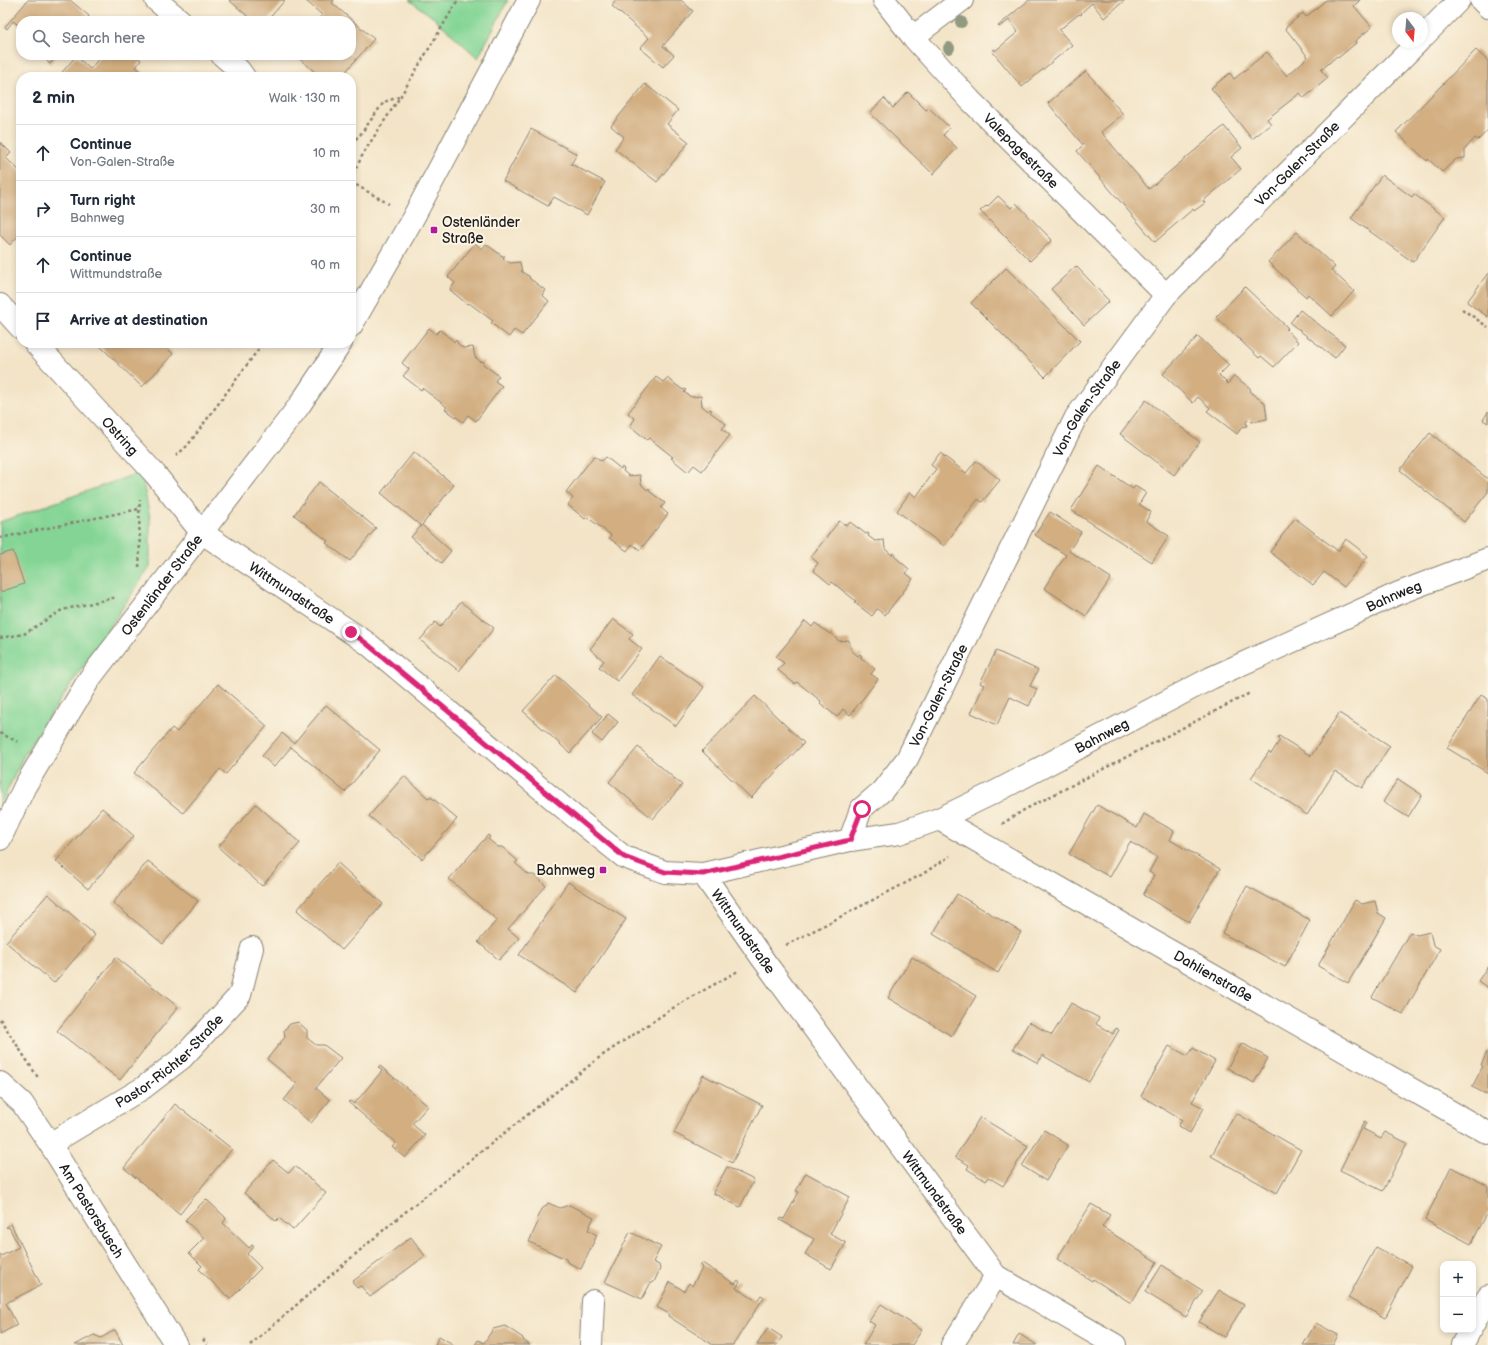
<!DOCTYPE html>
<meta charset="utf-8">
<style>
:root{--surface:#fff;--page:#f2f2f3;--text:#1f2937;--muted:#747a83;--line:#e0e1e3}
body{margin:0;font-family:"Balsamiq Sans",sans-serif;background:var(--page);color:var(--text)}
.controls{position:absolute;right:12px;bottom:12px;display:grid;overflow:hidden;border-radius:8px;box-shadow:0 2px 6px #0003}
.controls button{width:36px;height:36px;display:grid;place-items:center;padding:0;border:0;border-bottom:1px solid var(--line);background:var(--surface);color:var(--text);font:20px sans-serif}
.compass{position:absolute;left:1392px;top:12px;width:36px;height:36px;border-radius:50%;background:var(--surface);box-shadow:0 2px 6px #0003;rotate:164deg}
.stop{position:absolute;width:12px;height:12px;margin:-9px;border:3px solid #db2777;border-radius:50%;background:#fff}
.stop.end{background:#db2777;border-color:#fff;box-shadow:0 1px 4px #0008}
.list{margin:0;padding:0;list-style:none}
h2{display:flex;justify-content:space-between;align-items:center;height:52px;margin:0;padding:0 16px;font-size:17px}
h2 small{font-size:13px;font-weight:400;color:var(--muted)}
.list li{display:grid;grid-template-columns:26px 1fr auto;gap:12px;align-items:center;box-sizing:border-box;height:56px;padding:0 16px;border-top:1px solid var(--line)}
.list b{display:block;font-size:15px;white-space:nowrap}
.list p{margin:0;font-size:13px;white-space:nowrap;color:var(--muted)}
.list em{font-size:13px;font-style:normal;color:var(--muted)}
.icon{flex:none;width:22px;height:22px;fill:none;stroke:currentColor;stroke-width:2;stroke-linecap:round;stroke-linejoin:round}
.map{position:relative;flex:none;width:1488px;height:1345px;overflow:hidden}
.search{position:absolute;background:var(--surface);box-shadow:0 2px 6px #0003;left:16px;top:16px;width:340px;height:44px;display:flex;align-items:center;gap:10px;box-sizing:border-box;padding:0 14px;border-radius:16px;color:var(--muted);font-size:15px}
.panel{position:absolute;background:var(--surface);box-shadow:0 2px 6px #0003;left:16px;top:72px;width:340px;height:276px;border-radius:16px}
.map>svg:first-child{display:block}
.green{fill:#84d595;stroke:#507858}
.building{fill:#d2ae81}
.lines{fill:none;stroke-linecap:round;stroke-linejoin:round}
.minor-casing{stroke:#888072;stroke-width:24}
.path{stroke:#888072;stroke-width:2.5;stroke-dasharray:3 3;stroke-linecap:butt}
.minor{stroke:#fff;stroke-width:22}
.tree{fill:#919a80}
.route{stroke:#db2777;stroke-width:5}
.poi-dot{fill:#b5179e;stroke:#fcf5e5;stroke-width:1.5}
.labels{text-anchor:middle;dominant-baseline:central;stroke-width:4;stroke-linejoin:round;paint-order:stroke}
.street-label{font-size:14px;fill:#1c1c1c;stroke:#fcf5e5}
.poi-label{font-size:14px;fill:#1c1c1c;stroke:#fcf5e5;text-anchor:start}
</style>
<div class="map">
<svg width="1488" height="1345" viewBox="0 0 1488 1345">
<rect width="100%" height="100%" fill="#fcf5e5"/>
<filter id="ink" filterUnits="userSpaceOnUse"><feTurbulence type="fractalNoise" baseFrequency=".025" numOctaves="2"/><feDisplacementMap in="SourceGraphic" scale="8" xChannelSelector="R" yChannelSelector="G"/><feConvolveMatrix kernelMatrix="1 2 1 2 8 2 1 2 1" color-interpolation-filters="sRGB"/></filter>
<filter id="wash" filterUnits="userSpaceOnUse"><feTurbulence type="fractalNoise" baseFrequency=".012" numOctaves="4" result="noise"/><feDisplacementMap in="SourceGraphic" scale="16" xChannelSelector="R" yChannelSelector="G"/><feGaussianBlur stdDeviation="0.9" result="paint"/><feColorMatrix in="noise" values="0 0 0 0 0 0 0 0 0 0 0 0 0 0 0 0 0 1.4 0 .05"/><feComposite in="paint" operator="in"/></filter>
<g filter="url(#wash)">
<rect width="100%" height="100%" fill="#f3e4c7"/>
<!-- green -->
<g class="green">
<path d="M409 0H508L478 58 434 18Z"/>
<path d="M141 472 150 518V567L26 751 0 806V522Z"/>
</g>
<g id="blocks">
<!-- building -->
<g class="building">
<path d="M28 0H70L89 16 85 21H21V27L13 21 7 29 5 27Z"/>
<path d="M229 0H285L267 21H253Z"/>
<path d="M305 0H334L332 3 374 39 341 77H321L295 55H351V21H317L322 15Z"/>
<path d="M616 0H681L693 11 663 46 674 55 663 67 640 48 649 38 612 6Z"/>
<path d="M1029 0H1125L1104 18 1092 3 1081 13 1082 14 1080 15 1079 14 1059 30 1072 45 1022 87 992 51 994 49 995 51 1018 32 1009 20 999 27 998 26Z"/>
<path d="M1326 0H1360L1354 6 1372 27 1355 41 1356 43 1338 58 1337 56 1321 70 1328 78 1304 98 1300 93 1267 119 1271 124 1252 139 1211 88 1230 73 1234 79 1267 52 1287 76 1308 57 1285 28 1303 13 1306 17Z"/>
<path d="M1476 50 1488 61V130L1478 140 1475 138 1465 149V158L1456 159 1442 172 1428 159 1427 161 1396 132Z"/>
<path d="M52 55H57L50 64 47 61Z"/>
<path d="M102 55H135L141 60 136 67 148 77H58L76 56 90 69Z"/>
<path d="M1086 71 1123 114 1101 132 1149 189 1224 126 1242 148 1231 157 1241 169 1203 201 1205 203 1194 211 1193 209 1155 242 1077 151 1083 145 1048 103Z"/>
<path d="M645 84 678 110 667 124 689 142 657 182 615 149 624 137 611 126Z"/>
<path d="M908 92 926 110 929 108 950 128 943 135 957 148 933 174 870 113 884 98 893 108Z"/>
<path d="M531 129 577 154 571 164 605 182 587 215 554 197 548 206 503 181Z"/>
<path d="M0 142 11 153 6 158 21 172V233L10 245 0 235Z"/>
<path d="M1382 175 1412 197 1414 194 1445 217 1413 262 1351 218Z"/>
<path d="M998 196 1011 208 1016 203 1052 240 1030 261 980 211 986 206 987 207Z"/>
<path d="M1297 232 1335 267 1331 270 1354 291 1332 316 1308 294 1306 297 1268 262Z"/>
<path d="M475 243 482 249 486 244 502 256H505L503 258 510 263 520 262 522 272 530 277 529 278 545 290 542 295 549 301 522 335 514 330 509 337 491 323 493 321 469 303 467 304 450 290 455 283 448 277Z"/>
<path d="M1076 266 1109 301 1084 325 1051 289Z"/>
<path d="M1006 268 1080 341 1045 377 971 303Z"/>
<path d="M1488 273V317L1467 302Z"/>
<path d="M1245 287 1288 328 1286 329 1298 342 1274 367 1261 356 1259 358 1216 317Z"/>
<path d="M1300 310 1345 345 1335 358 1290 323Z"/>
<path d="M429 328 436 334 440 330 455 342 456 340 458 342 457 343 463 348 473 347 475 357 481 362 482 361 484 362 483 364 499 376 495 381 502 386 476 421 468 415 463 422 445 409 447 407 422 388 421 390 403 376 409 369 402 363Z"/>
<path d="M1198 336 1229 365 1219 375 1228 384 1234 376 1250 388 1251 393 1265 403 1267 419 1252 422 1249 419 1246 422 1247 426 1242 427 1237 434 1207 411 1210 408 1198 397 1193 403 1163 374Z"/>
<path d="M97 343H162L173 354 142 387Z"/>
<path d="M656 377 663 382 667 378 683 390 684 389 686 390 684 392 691 397 701 396 702 406 708 411 710 409 712 410 710 412 726 424 722 429 730 435 702 471 694 465 688 472 671 458 673 457 649 438 647 440 630 426 635 419 628 413Z"/>
<path d="M1146 400 1200 442 1174 475 1120 434Z"/>
<path d="M1488 412V423L1483 420Z"/>
<path d="M1430 433 1488 479V492L1464 522 1400 470Z"/>
<path d="M414 452 454 485 422 525 451 551 441 563 411 537 421 526 381 493Z"/>
<path d="M940 453 966 473 976 461 1000 480 982 502 978 499 944 546 897 511 910 492 916 497 936 469 931 465Z"/>
<path d="M594 456 602 461 606 457 621 469 622 467 624 469 623 471 629 476 640 475 641 484 647 490 649 488 650 489 649 491 665 503 661 508 668 514 640 550 632 544 627 551 609 538 611 535 587 517 585 519 568 505 573 498 566 492Z"/>
<path d="M1099 466 1133 489 1135 486 1146 493 1139 504 1151 512 1146 521 1169 536 1152 562 1071 510Z"/>
<path d="M319 482 376 528 350 561 326 543 328 541 294 515Z"/>
<path d="M1050 512 1081 532 1069 551 1111 578 1086 616 1044 588 1066 555 1035 535Z"/>
<path d="M1295 518 1338 551 1346 539 1368 556 1344 587 1324 572 1313 585 1270 552Z"/>
<path d="M839 521 847 526 850 522 866 534 868 533 869 534 868 536 875 541 884 540 885 549 892 555 893 553 895 554 894 556 909 569 906 573 913 579 885 615 877 609 872 616 854 602 856 601 832 582 830 584 813 570 818 563 811 557Z"/>
<path d="M13 551 24 584 0 592V555Z"/>
<path d="M461 602 494 628 459 671 420 640 435 622 440 627Z"/>
<path d="M613 619 633 634 629 639 642 649 617 681 599 667 604 661 590 649Z"/>
<path d="M805 621 812 627 815 623 830 634 832 632 833 633 832 635 839 641 849 640 851 650 858 656 860 654 862 656 860 657 875 669 871 674 878 679 850 715 843 709 837 717 820 703 821 701 797 682 795 684 778 670 784 663 776 657Z"/>
<path d="M996 651 1038 670 1030 686 1037 689 1029 706 1010 697 997 725 971 713 984 685 980 683Z"/>
<path d="M660 656 704 687 676 726 632 695Z"/>
<path d="M556 675 602 717 570 753 523 711Z"/>
<path d="M218 684 267 726 226 774 220 769 183 813 134 773 172 728 177 732Z"/>
<path d="M1481 695 1488 699V773L1447 748Z"/>
<path d="M755 696 804 743 751 798 702 751Z"/>
<path d="M326 705 380 750 345 792 291 747 274 767 262 756 282 733 294 743Z"/>
<path d="M1339 713 1390 746 1362 788 1335 771 1307 815 1251 778 1269 752 1271 754 1280 740 1278 738 1279 736 1311 756Z"/>
<path d="M608 714 618 722 602 742 592 734Z"/>
<path d="M638 747 682 785 653 819 609 782Z"/>
<path d="M404 776 429 799 431 797 457 819 422 859 396 837 395 838 369 816Z"/>
<path d="M1398 779 1422 795 1408 817 1383 802Z"/>
<path d="M256 804 300 843 262 886 218 847Z"/>
<path d="M1097 805 1137 828 1144 814 1174 831 1170 840 1220 869 1189 922 1143 895 1154 875 1149 872 1157 857 1130 842 1110 877 1069 854Z"/>
<path d="M102 808 134 836 88 889 56 861Z"/>
<path d="M488 835 490 837 488 839 498 847H502L518 861 515 863 529 875H534L546 886 508 929 519 938 499 960 478 942 497 920 449 879Z"/>
<path d="M148 861 198 901 163 944 113 903Z"/>
<path d="M338 863 383 904 342 950 297 910Z"/>
<path d="M568 882 626 919 577 993 519 955Z"/>
<path d="M1247 886 1310 920 1285 967 1222 933Z"/>
<path d="M48 894 95 935 54 983 6 942Z"/>
<path d="M957 894 1021 932 998 973 933 934Z"/>
<path d="M1355 900 1362 904 1375 901 1378 913 1386 918 1348 983 1318 966Z"/>
<path d="M1410 932 1417 935 1430 932 1433 945 1440 949 1403 1014 1372 997Z"/>
<path d="M116 957 178 1007 120 1080 57 1031Z"/>
<path d="M912 957 976 996 952 1036 888 998Z"/>
<path d="M1488 966V988L1478 981Z"/>
<path d="M1071 1003 1099 1018 1096 1024 1113 1034 1116 1028 1119 1030 1089 1082 1042 1055 1038 1063 1013 1049 1029 1022 1052 1035Z"/>
<path d="M298 1022 307 1030V1038L316 1045H324L341 1058 316 1088 330 1100 311 1123 284 1100 297 1084 267 1059 285 1037 284 1030 290 1024Z"/>
<path d="M1242 1043 1268 1058 1254 1083 1227 1068Z"/>
<path d="M1169 1046 1188 1056 1193 1048 1215 1061 1192 1102 1204 1108 1190 1133 1178 1126 1182 1120 1141 1096Z"/>
<path d="M1488 1050V1095L1472 1087 1483 1066 1481 1065Z"/>
<path d="M380 1066 428 1106 412 1124 425 1135 405 1158 392 1147 396 1143 348 1102 350 1101 354 1104 382 1071 378 1067Z"/>
<path d="M703 1075 762 1105 732 1163 674 1133Z"/>
<path d="M175 1104 232 1149 180 1214 124 1168Z"/>
<path d="M1236 1113 1301 1150 1277 1193 1211 1156Z"/>
<path d="M980 1117 1028 1146 1003 1186 988 1177 986 1181 967 1169 969 1165 955 1157Z"/>
<path d="M1364 1122 1366 1123 1363 1129 1381 1138 1385 1132 1407 1143 1383 1191 1340 1170Z"/>
<path d="M1044 1130 1068 1145 1046 1181 1022 1166Z"/>
<path d="M273 1160 289 1173 295 1166 326 1193 293 1230 279 1218 276 1221 244 1193Z"/>
<path d="M727 1167 754 1180 740 1207 713 1193Z"/>
<path d="M1451 1167 1488 1186V1212L1471 1244 1425 1220Z"/>
<path d="M806 1173 850 1197 830 1234 846 1243 831 1269 805 1254 814 1239 780 1220 781 1218 784 1219 799 1192 796 1191Z"/>
<path d="M206 1199 225 1217 226 1219 223 1223 249 1248 252 1245 254 1246 247 1254 261 1268 230 1299 199 1269 202 1266 189 1253 204 1238 185 1220Z"/>
<path d="M548 1203 560 1208 569 1205 594 1217 588 1230 597 1235 581 1269 567 1262 566 1259 529 1242 538 1222 537 1218 541 1209 545 1207Z"/>
<path d="M1091 1204 1110 1215 1102 1227 1157 1262 1131 1303 1093 1279 1092 1281 1057 1259Z"/>
<path d="M11 1224 41 1285 6 1303 17 1325 0 1334V1254L1 1256 19 1247 9 1227 7 1228 6 1227Z"/>
<path d="M630 1232 661 1247 653 1262 659 1265 660 1269 654 1282 650 1284 642 1299 605 1282Z"/>
<path d="M411 1237 425 1256 370 1297 361 1286 357 1288 352 1282Z"/>
<path d="M1376 1247 1412 1266 1385 1318 1348 1298Z"/>
<path d="M702 1263 735 1284 738 1280 740 1282 736 1288 757 1301 761 1295 764 1297 733 1345H713L668 1316 669 1314 657 1307 670 1282 684 1291 689 1283 692 1286 703 1267 700 1265Z"/>
<path d="M1162 1265 1203 1291 1186 1317 1145 1292Z"/>
<path d="M1219 1290 1244 1305 1224 1337 1199 1322Z"/>
<path d="M881 1304 922 1330 912 1345H863L875 1325 869 1321Z"/>
<path d="M1316 1323 1338 1335 1333 1345H1303Z"/>
<path d="M505 1326 523 1338V1340L530 1345H475L478 1340 484 1343 493 1329Z"/>
<path d="M768 1328 782 1337 777 1345H757Z"/>
<path d="M115 1330 123 1345H75L94 1335 101 1338Z"/>
<path d="M1019 1334 1037 1345H1013Z"/>
<path d="M439 1336 454 1345H435Z"/>
</g>
</g>
</g>
<g filter="url(#ink)">
<use href="#blocks" fill-opacity="0" stroke="#888072" stroke-width="1"/>
<g class="lines">
<!-- minor casing -->
<g class="minor-casing">
<g id="minor">
<path d="M156 0 181 21"/>
<path id="s1" d="M884 0 913 37 970 100 1166 295"/>
<path d="M1481 0 1488 7"/>
<path d="M913 37 962 0"/>
<path d="M1422 38 1459 0"/>
<path d="M222 55 239 70 244 77"/>
<path d="M0 305 21 328"/>
<path d="M351 326 413 218 529 0"/>
<path id="s2" d="M35 343 155 474 201 532 367 643 583 824 624 857 665 872 703 874 850 840 899 833 939 819 995 792 1211 678 1399 593 1488 559"/>
<path id="s3" d="M939 819 1488 1133"/>
<path id="s4" d="M0 839 25 786 90 678 299 406 341 343"/>
<path id="s5" d="M850 840 861 809 882 791 907 759 1076 417 1166 295 1418 42"/>
<path id="s6" d="M703 874 762 958 996 1276 1115 1345"/>
<path id="s7" d="M0 1083 22 1103 50 1144 176 1345"/>
<path id="s8" d="M50 1144 143 1088 182 1058 240 995 252 948"/>
<path d="M1473 1325 1488 1296"/>
<path d="M591 1345 593 1301"/>
<path d="M952 1345 996 1276"/>
<path d="M1462 1345 1470 1330"/>
</g>
</g>
<!-- path -->
<g class="path">
<path d="M351 143 360 135 384 102 399 97"/>
<path d="M351 179 364 152 400 97 458 0"/>
<path d="M351 182 389 204"/>
<path d="M1462 309 1488 327"/>
<path d="M176 456 188 445 263 343"/>
<path d="M0 538 139 509"/>
<path d="M139 567C141 544 138 522 140 500"/>
<path d="M0 638 24 634 62 610 117 597"/>
<path d="M0 733 18 742"/>
<path d="M1002 824 1024 810 1250 693"/>
<path d="M786 945 921 875 950 856"/>
<path d="M0 1019 39 1079"/>
<path d="M203 1339 207 1345"/>
<path d="M250 1345 394 1221 600 1057 676 1006 738 971"/>
</g>
<!-- minor -->
<use href="#minor" class="minor"/>
</g>
<!-- trees -->
<g class="tree">
<circle cx="961" cy="22" r="6"/>
<circle cx="949" cy="48" r="6"/>
</g>
</g>
<g class="lines" filter="url(#ink)">
<!-- route -->
<path class="route" d="M351 632 366 643 624 857 665 872 703 874 850 840 862 809"/>
</g>
<!-- markers -->
<g class="poi-dot">
<rect x="430" y="226" width="8" height="8" rx="2"/>
<rect x="599" y="866" width="8" height="8" rx="2"/>
</g>
<g class="labels">
<!-- street labels -->
<g class="street-label">
<text stroke="none"><textPath href="#s1" startOffset="204">Valepagestraße</textPath></text>
<text stroke="none"><textPath href="#s5" startOffset="820">Von-Galen-Straße</textPath></text>
<text stroke="none"><textPath href="#s5" startOffset="496">Von-Galen-Straße</textPath></text>
<text stroke="none"><textPath href="#s2" startOffset="126">Ostring</textPath></text>
<text stroke="none"><textPath href="#s4" startOffset="302">Ostenländer Straße</textPath></text>
<text stroke="none"><textPath href="#s2" startOffset="361">Wittmundstraße</textPath></text>
<text stroke="none"><textPath href="#s2" startOffset="1617">Bahnweg</textPath></text>
<text stroke="none"><textPath href="#s5" startOffset="172">Von-Galen-Straße</textPath></text>
<text stroke="none"><textPath href="#s2" startOffset="1293">Bahnweg</textPath></text>
<text stroke="none"><textPath href="#s6" startOffset="70">Wittmundstraße</textPath></text>
<text stroke="none"><textPath href="#s3" startOffset="316">Dahlienstraße</textPath></text>
<text stroke="none"><textPath href="#s8" startOffset="146">Pastor-Richter-Straße</textPath></text>
<text stroke="none"><textPath href="#s6" startOffset="394">Wittmundstraße</textPath></text>
<text stroke="none"><textPath href="#s7" startOffset="158">Am Pastorsbusch</textPath></text>
</g>
<!-- poi labels -->
<g class="poi-label">
<text x="442" y="222">Ostenländer<tspan x="442" dy="16">Straße</tspan></text>
<text x="595" y="870" text-anchor="end">Bahnweg</text>
</g>
</g>
</svg>
<div class="controls">
<button>+</button>
<button>−</button>
</div>
<svg class="compass" viewBox="-18 -18 36 36"><path d="M0-13l5 13h-10z" fill="#e53935"/><path d="M0 13l5-13h-10z" fill="#747a83"/></svg>
<div class="stop" style="left:862px;top:809px"></div>
<div class="stop end" style="left:351px;top:632px"></div>
<div class="search"><svg class="icon" aria-label="search" viewBox="0 0 24 24"><circle cx="10" cy="10" r="6"/><path d="M15 15l6 6"/></svg>Search here</div>
<section class="panel">
<h2>2 min<small>Walk · 130 m</small></h2>
<ul class="list">
<li><svg class="icon" aria-label="ahead" viewBox="0 0 24 24"><path d="M12 20V5M6 11l6-6 6 6"/></svg><div><b>Continue</b><p>Von-Galen-Straße</p></div><em>10 m</em></li>
<li><svg class="icon" aria-label="right" viewBox="0 0 24 24"><path d="M7 20v-9h11M14 6l5 5-5 5"/></svg><div><b>Turn right</b><p>Bahnweg</p></div><em>30 m</em></li>
<li><svg class="icon" aria-label="ahead" viewBox="0 0 24 24"><path d="M12 20V5M6 11l6-6 6 6"/></svg><div><b>Continue</b><p>Wittmundstraße</p></div><em>90 m</em></li>
<li><svg class="icon" aria-label="arrive" viewBox="0 0 24 24"><path d="M6 21V4h12l-3 4 3 4H6"/></svg><div><b>Arrive at destination</b></div></li>
</ul>
</section>
</div>
